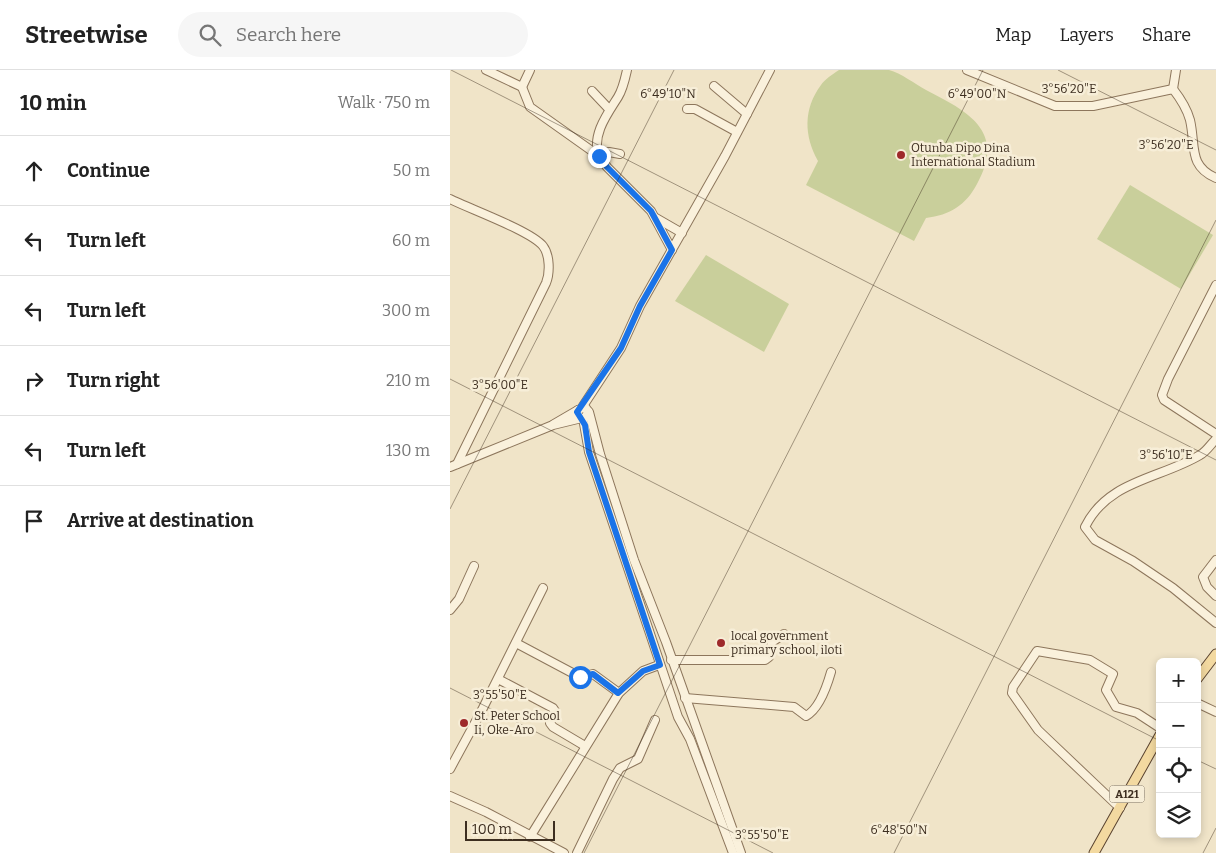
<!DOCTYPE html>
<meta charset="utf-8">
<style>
:root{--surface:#fff;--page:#f6f6f6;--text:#222;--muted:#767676;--line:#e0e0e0}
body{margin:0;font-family:Bitter,serif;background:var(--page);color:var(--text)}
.controls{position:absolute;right:15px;bottom:15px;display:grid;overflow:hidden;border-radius:8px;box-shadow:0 2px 8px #0003}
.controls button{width:45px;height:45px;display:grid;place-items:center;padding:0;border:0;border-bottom:1px solid var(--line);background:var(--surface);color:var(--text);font:25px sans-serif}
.scale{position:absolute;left:15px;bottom:12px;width:90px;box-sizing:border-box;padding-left:5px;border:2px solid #3d2e20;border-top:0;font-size:14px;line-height:18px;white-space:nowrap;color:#3d2e20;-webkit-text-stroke:4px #f7eed8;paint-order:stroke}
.stop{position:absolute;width:15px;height:15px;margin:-11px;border:4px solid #1a73e8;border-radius:50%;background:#fff}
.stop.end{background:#1a73e8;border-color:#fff;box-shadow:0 1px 5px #0008}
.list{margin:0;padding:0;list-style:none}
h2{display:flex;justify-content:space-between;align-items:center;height:65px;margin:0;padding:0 20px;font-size:21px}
h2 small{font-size:16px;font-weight:400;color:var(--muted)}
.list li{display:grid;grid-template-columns:32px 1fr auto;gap:15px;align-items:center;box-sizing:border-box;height:70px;padding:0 20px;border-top:1px solid var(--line)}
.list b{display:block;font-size:19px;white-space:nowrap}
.list em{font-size:16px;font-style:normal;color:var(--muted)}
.icon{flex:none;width:28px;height:28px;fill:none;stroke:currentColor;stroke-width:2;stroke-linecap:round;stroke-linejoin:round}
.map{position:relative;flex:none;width:766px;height:783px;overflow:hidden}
header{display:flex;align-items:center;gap:30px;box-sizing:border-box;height:70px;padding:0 25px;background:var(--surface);border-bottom:1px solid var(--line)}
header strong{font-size:24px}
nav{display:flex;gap:28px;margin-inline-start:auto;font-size:18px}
.search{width:350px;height:45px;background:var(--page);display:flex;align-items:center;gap:12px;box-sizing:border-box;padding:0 18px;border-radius:28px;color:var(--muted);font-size:19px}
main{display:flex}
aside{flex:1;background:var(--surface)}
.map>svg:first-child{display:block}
.green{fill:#c9cf9b}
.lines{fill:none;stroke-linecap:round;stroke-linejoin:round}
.minor-casing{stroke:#8d765c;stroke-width:10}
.major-casing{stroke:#5b4430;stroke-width:11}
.minor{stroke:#faf1dc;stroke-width:8}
.major{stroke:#f3d9a0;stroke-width:9}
.route{stroke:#1a73e8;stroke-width:6}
.ticks{fill:none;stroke:#3d2e20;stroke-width:1;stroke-opacity:0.45}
.poi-dot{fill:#9e2a2b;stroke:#f7eed8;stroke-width:2}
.labels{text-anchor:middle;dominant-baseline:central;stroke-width:5;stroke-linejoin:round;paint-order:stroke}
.shield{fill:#f7eed8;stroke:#756857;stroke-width:1}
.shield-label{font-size:11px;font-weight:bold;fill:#3d2e20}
.poi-label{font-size:12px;fill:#3d2e20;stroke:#f7eed8;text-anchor:start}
.ticks-label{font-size:12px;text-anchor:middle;fill:#3d2e20;stroke:#f7eed8;stroke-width:5;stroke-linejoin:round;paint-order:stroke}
</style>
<header>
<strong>Streetwise</strong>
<div class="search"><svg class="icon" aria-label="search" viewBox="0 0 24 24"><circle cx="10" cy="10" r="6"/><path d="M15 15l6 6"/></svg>Search here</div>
<nav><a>Map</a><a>Layers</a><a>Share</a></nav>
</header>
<main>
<aside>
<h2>10 min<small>Walk · 750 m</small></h2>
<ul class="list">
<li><svg class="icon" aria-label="ahead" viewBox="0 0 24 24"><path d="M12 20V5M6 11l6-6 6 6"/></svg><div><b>Continue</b></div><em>50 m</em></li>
<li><svg class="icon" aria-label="left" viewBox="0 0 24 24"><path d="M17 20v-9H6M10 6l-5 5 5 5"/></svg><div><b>Turn left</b></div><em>60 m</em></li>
<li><svg class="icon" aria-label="left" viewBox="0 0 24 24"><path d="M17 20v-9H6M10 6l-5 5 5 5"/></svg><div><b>Turn left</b></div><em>300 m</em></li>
<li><svg class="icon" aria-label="right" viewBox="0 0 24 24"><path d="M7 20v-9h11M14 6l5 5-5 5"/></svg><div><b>Turn right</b></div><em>210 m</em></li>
<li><svg class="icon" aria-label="left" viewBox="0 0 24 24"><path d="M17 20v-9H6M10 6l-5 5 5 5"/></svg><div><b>Turn left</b></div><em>130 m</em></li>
<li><svg class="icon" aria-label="arrive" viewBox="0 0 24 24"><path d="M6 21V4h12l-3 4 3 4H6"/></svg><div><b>Arrive at destination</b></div></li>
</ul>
</aside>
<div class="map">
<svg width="766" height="783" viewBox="0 0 766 783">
<rect width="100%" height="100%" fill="#f0e4c8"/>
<!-- green -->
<g class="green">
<path d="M389 0C404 0 424 0 439 0 451 3 465 14 476 20 517 41 557 61 527 114 516 135 500 145 476 148L464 171 356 115 368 91C354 66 353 39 371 15 375 9 383 4 389 0Z"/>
<path d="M680 115 763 165 731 219 647 169Z"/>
<path d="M256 185 339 234 314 282 225 231Z"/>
</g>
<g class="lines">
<!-- minor casing -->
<g class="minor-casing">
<g id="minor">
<path d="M36 0 72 17 80 37 149 86 157 97 201 141 222 180"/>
<path d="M517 0 605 36H643L723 19C730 28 737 39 740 50 746 76 738 96 766 108"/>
<path d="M264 16 297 44"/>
<path d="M72 17 80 0"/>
<path d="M723 19 726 0"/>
<path d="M142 21 159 39"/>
<path d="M237 39H245L287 62"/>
<path d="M170 84 159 82 149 86C141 65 158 43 168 27 173 19 175 9 177 0"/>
<path d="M0 129C20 139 81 161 93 176 100 185 100 203 96 213L7 394"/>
<path d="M206 148 232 163"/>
<path d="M766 215 718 309 712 325 714 330 766 364"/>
<path d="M133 336 171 278 190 236 275 86 320 0"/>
<path d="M139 342 150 384 184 490 216 572 291 783"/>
<path d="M133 348 139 382 228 647 240 669 283 783"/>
<path d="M104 354 128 340"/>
<path d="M766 369C761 374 756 382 750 385 710 409 658 410 635 457L645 470 683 491 723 518 766 553"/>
<path d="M0 397 103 355 136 347 138 341 135 337 128 340 127 344 131 348"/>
<path d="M766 490 753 507 757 517 766 526"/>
<path d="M0 540 9 529 24 496"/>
<path d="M66 573 130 607 143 604 169 623"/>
<path d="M221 590H315L319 587 322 572 334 564"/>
<path d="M48 609 103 638 105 641 100 653 103 657 135 676"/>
<path d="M235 628 344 637 356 646C369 639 377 616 381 602"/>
<path d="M747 633 766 642"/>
<path d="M0 699 32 640 93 518"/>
<path d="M0 726 36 742 114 783"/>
<path d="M670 738 588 660 562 623 563 617 587 581 640 590 663 604 656 620 666 637 687 643 710 658"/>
<path d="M80 767 169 623 193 601 209 595"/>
<path d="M127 783 163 709 170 698 188 689 205 650"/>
</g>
</g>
<!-- major casing -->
<g class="major-casing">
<g id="major">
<path d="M747 609 766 584"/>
<path d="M644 783 710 665"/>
</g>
</g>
<!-- minor -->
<use href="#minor" class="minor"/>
<!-- major -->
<use href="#major" class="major"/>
</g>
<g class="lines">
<!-- route -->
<path class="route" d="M130 607 143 604 168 623 193 601 210 595 139 382 135 355 127 342 171 278 190 236 222 180 201 141 157 97 149 86"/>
</g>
<!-- ticks -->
<path class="ticks" d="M1 0 766 390M608 0 766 80M0 309 710 671M0 439 224 0M0 618 323 783M747 690 766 699M134 783 533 0M444 783 766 150M753 783 766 758"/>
<!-- markers -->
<g class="poi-dot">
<circle cx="451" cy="85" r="5"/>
<circle cx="271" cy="573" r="5"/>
<circle cx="14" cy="653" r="5"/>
</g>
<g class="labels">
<!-- shield labels -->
<rect class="shield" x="659.5" y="715.5" width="35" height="17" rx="4"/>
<g class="shield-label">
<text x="677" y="724">A121</text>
</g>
<!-- poi labels -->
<g class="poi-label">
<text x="461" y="78">Otunba Dipo Dina<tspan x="461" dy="14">International Stadium</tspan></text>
<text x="281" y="566">local government<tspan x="281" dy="14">primary school, iloti</tspan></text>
<text x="24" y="646">St. Peter School<tspan x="24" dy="14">Ii, Oke-Aro</tspan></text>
</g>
</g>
<g class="ticks-label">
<text x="619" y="23">3°56'20"E</text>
<text x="218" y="28">6°49'10"N</text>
<text x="527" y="28">6°49'00"N</text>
<text x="716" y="79">3°56'20"E</text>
<text x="50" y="319">3°56'00"E</text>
<text x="716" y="389">3°56'10"E</text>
<text x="50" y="629">3°55'50"E</text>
<text x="449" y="764">6°48'50"N</text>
<text x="312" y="769">3°55'50"E</text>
</g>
</svg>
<div class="controls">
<button>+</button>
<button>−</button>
<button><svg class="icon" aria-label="locate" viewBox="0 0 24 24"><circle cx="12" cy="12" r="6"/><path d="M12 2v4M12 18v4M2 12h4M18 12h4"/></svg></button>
<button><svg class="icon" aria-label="layers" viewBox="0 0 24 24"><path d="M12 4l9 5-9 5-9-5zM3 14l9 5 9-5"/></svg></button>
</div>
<div class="scale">100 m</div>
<div class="stop" style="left:130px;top:607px"></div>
<div class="stop end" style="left:149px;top:86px"></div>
</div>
</main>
